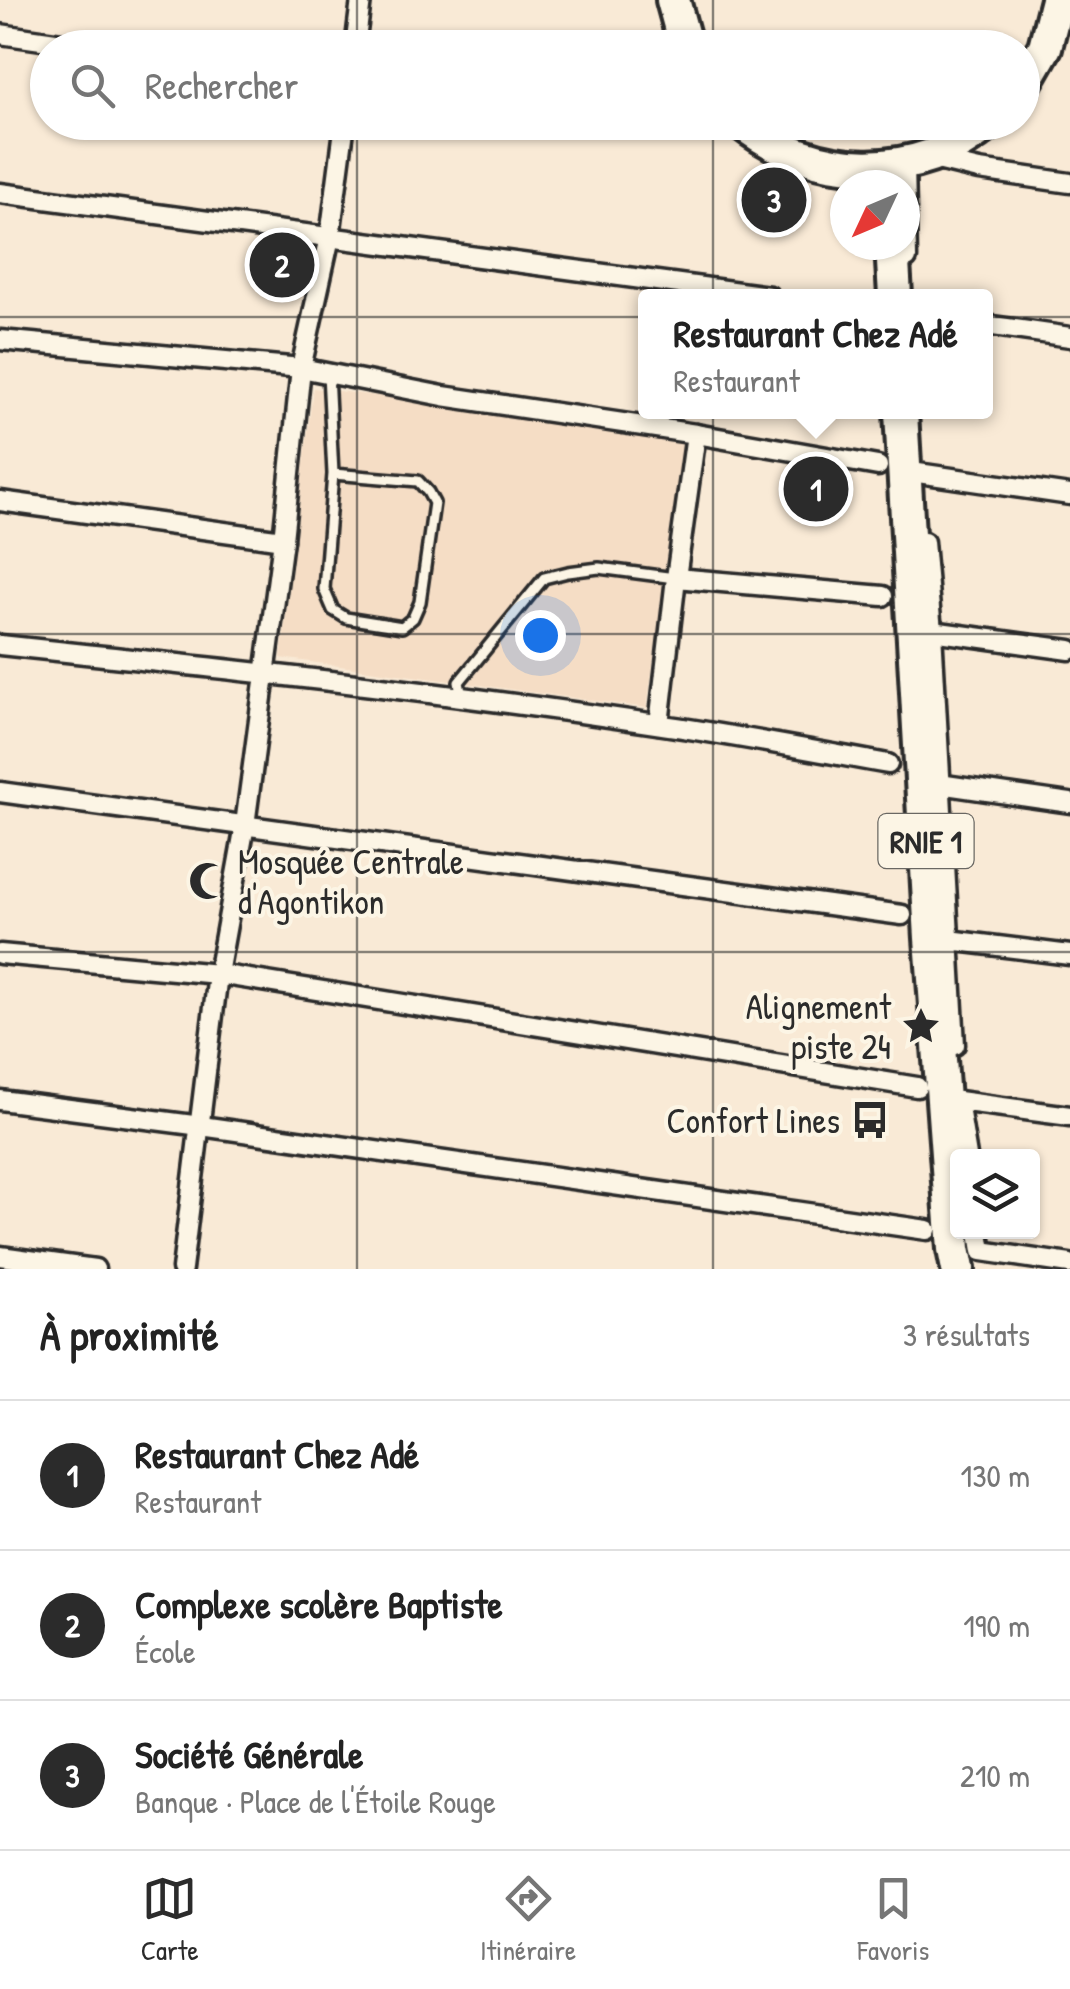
<!DOCTYPE html>
<html lang="fr">
<meta charset="utf-8">
<style>
:root{--surface:#fff;--page:#f2f2f2;--text:#222;--muted:#767676;--line:#e0e0e0;--accent:#2b2b2b}
body{margin:0;font-family:"Patrick Hand",sans-serif;background:var(--page);color:var(--text)}
.controls{position:absolute;right:30px;bottom:30px;display:grid;overflow:hidden;border-radius:10px;box-shadow:0 2px 8px #0004}
.controls button{width:90px;height:90px;display:grid;place-items:center;padding:0;border:0;border-bottom:2px solid var(--line);background:var(--surface);color:var(--text);font:50px sans-serif}
.compass{position:absolute;left:830px;top:170px;width:90px;height:90px;border-radius:50%;background:var(--surface);box-shadow:0 2px 8px #0004;rotate:226deg}
.you{position:absolute;left:540px;top:635px;width:35px;height:35px;margin:-25px;border:8px solid #fff;border-radius:50%;background:#1a73e8;box-shadow:0 0 0 15px #1a73e833}
.badge{display:grid;place-items:center;width:65px;height:65px;border-radius:50%;background:var(--accent);color:#fff;font-size:32px;font-weight:700}
.pin{position:absolute;translate:-50% -50%;border:5px solid #fff;box-shadow:0 2px 10px #0006}
.popup{position:absolute;left:638px;top:289px;width:355px;height:130px;box-sizing:border-box;display:grid;place-content:center;border-radius:10px;background:var(--surface);filter:drop-shadow(0 2px 8px #0005);font-size:32px;white-space:nowrap;color:var(--muted)}
.popup b{font-size:38px;color:var(--text)}
.popup::after{content:'';position:absolute;left:50%;top:100%;margin-left:-20px;border:20px solid transparent;border-top-color:var(--surface)}
.list{margin:0;padding:0;list-style:none}
h2{display:flex;justify-content:space-between;align-items:center;height:130px;margin:0;padding:0 40px;font-size:42px}
h2 small{font-size:32px;font-weight:400;color:var(--muted)}
.list li{display:grid;grid-template-columns:65px 1fr auto;gap:30px;align-items:center;box-sizing:border-box;height:150px;padding:0 40px;border-top:2px solid var(--line)}
.list b{display:block;font-size:38px;white-space:nowrap}
.list p{margin:0;font-size:32px;white-space:nowrap;color:var(--muted)}
.list em{font-size:32px;font-style:normal;color:var(--muted)}
.icon{flex:none;width:55px;height:55px;fill:none;stroke:currentColor;stroke-width:2;stroke-linecap:round;stroke-linejoin:round}
.map{position:relative;flex:none;width:1070px;height:1269px;overflow:hidden}
.search{position:absolute;background:var(--surface);box-shadow:0 2px 8px #0004;left:30px;right:30px;top:30px;height:110px;display:flex;align-items:center;gap:25px;box-sizing:border-box;padding:0 35px;border-radius:55px;color:var(--muted);font-size:38px}
.sheet{height:580px;background:var(--surface)}
nav{display:flex;justify-content:space-around;align-items:center;box-sizing:border-box;height:140px;border-top:2px solid var(--line);background:var(--surface);font-size:28px;color:var(--muted)}
nav a{display:grid;justify-items:center;gap:5px}
nav .on{color:var(--accent)}
.map>svg:first-child{display:block}
.built{fill:#f5ddc5}
.lines{fill:none;stroke-linecap:round;stroke-linejoin:round}
.lane-casing{stroke:#2b2b2b;stroke-width:16}
.street-casing{stroke:#2b2b2b;stroke-width:25}
.highway-casing{stroke:#2b2b2b;stroke-width:40}
.lane{stroke:#fcf5e5;stroke-width:9}
.street{stroke:#fcf5e5;stroke-width:18}
.highway{stroke:#fcf5e5;stroke-width:32}
.grid{fill:none;stroke:#2b2b2b;stroke-width:2.5;stroke-opacity:0.55}
.labels{text-anchor:middle;dominant-baseline:central;stroke-width:8;stroke-linejoin:round;paint-order:stroke}
.shield{fill:#fcf5e5;stroke:#6a6863;stroke-width:2.5}
.shield-label{font-size:32px;font-weight:bold;fill:#2b2b2b}
.poi-label{font-size:35px;fill:#2b2b2b;stroke:#fcf5e5;text-anchor:end}
</style>
<div class="map">
<svg width="1070" height="1269" viewBox="0 0 1070 1269">
<rect width="100%" height="100%" fill="#f9ead6"/>
<filter id="ink" filterUnits="userSpaceOnUse"><feTurbulence type="fractalNoise" baseFrequency=".01" numOctaves="2"/><feDisplacementMap in="SourceGraphic" scale="20" xChannelSelector="R" yChannelSelector="G"/><feConvolveMatrix kernelMatrix="1 2 1 2 8 2 1 2 1" color-interpolation-filters="sRGB"/></filter>
<g filter="url(#ink)">
<!-- built -->
<path class="built" d="M313 388 685 433 647 708 281 658Z"/>
<g class="lines">
<!-- lane casing -->
<g class="lane-casing">
<g id="lane">
<path d="M328 373 333 474 324 589 333 610 346 618 402 627 413 618 420 602 434 503 428 492 418 481 333 474"/>
<path d="M462 697 459 682 544 578 568 572 599 568 675 578"/>
</g>
</g>
<!-- street casing -->
<g class="street-casing">
<g id="street">
<path d="M0 34 97 48"/>
<path d="M355 48 361 0"/>
<path d="M624 122 661 128 707 122"/>
<path d="M933 159 979 170 1070 183"/>
<path d="M905 164 907 258"/>
<path d="M0 193 769 296"/>
<path d="M986 325 1070 337"/>
<path d="M0 340 301 368 443 396 696 434 878 466"/>
<path d="M918 473 1070 495"/>
<path d="M0 501 283 540"/>
<path d="M924 542 932 631 955 1045"/>
<path d="M676 578 883 596"/>
<path d="M932 631 1070 650"/>
<path d="M0 645C219 668 438 691 656 724 733 735 811 750 888 764"/>
<path d="M659 724 676 578 696 434"/>
<path d="M939 784 1070 803"/>
<path d="M0 792 902 915"/>
<path d="M949 940 1070 955"/>
<path d="M0 954 218 974 917 1087"/>
<path d="M0 1100 201 1126 927 1230"/>
<path d="M958 1101 967 1156"/>
<path d="M958 1101 1070 1116"/>
<path d="M979 1232 982 1251 1070 1264"/>
<path d="M0 1256 95 1269"/>
<path d="M182 1269 218 974 245 825 283 540 301 368 330 237 345 122"/>
</g>
</g>
<!-- highway casing -->
<g class="highway-casing">
<g id="highway">
<path d="M673 0 686 48"/>
<path d="M1022 87 1045 47 1057 0"/>
<path d="M741 122C814 180 918 183 990 122"/>
<path d="M892 245 895 296"/>
<path d="M901 412 931 938 954 1249 958 1269"/>
</g>
</g>
<!-- lane -->
<use href="#lane" class="lane"/>
<!-- street -->
<use href="#street" class="street"/>
<!-- highway -->
<use href="#highway" class="highway"/>
</g>
</g>
<!-- grid -->
<path class="grid" d="M357 0V48M713 0V48M357 122V1269M713 122V1269M0 317H1070M0 634H1070M0 952H1070"/>
<!-- icons -->
<defs>
<g id="mosque-bare" transform="scale(3)"><path d="M3.5-4.9A6 6 0 1 0 3.5 4.9A5 5 0 1 1 3.5-4.9Z" fill="#2b2b2b" stroke="#fcf5e5" stroke-width="2.5" paint-order="stroke"/></g>
<g id="sight-bare" transform="scale(3)"><path d="M0-6L1.8-2.2L6-1.7L2.9 1.2L3.7 5.4L0 3.3L-3.7 5.4L-2.9 1.2L-6-1.7L-1.8-2.2Z" fill="#2b2b2b" stroke="#fcf5e5" stroke-width="2.5" paint-order="stroke"/></g>
<g id="bus-bare" transform="scale(3)"><path d="M-5-6H5V4H4V6H2V4H-2V6H-4V4H-5ZM-3.5-4V0h7V-4ZM-3.5 1.2v1.5H-2V1.2ZM2 1.2v1.5H3.5V1.2Z" fill="#2b2b2b" stroke="#fcf5e5" stroke-width="2.5" paint-order="stroke"/></g>
</defs>
<g fill-rule="evenodd">
<use href="#mosque-bare" x="208" y="881"/>
<use href="#sight-bare" x="921" y="1026"/>
<use href="#bus-bare" x="870" y="1120"/>
</g>
<g class="labels">
<!-- shield labels -->
<rect class="shield" x="878.5" y="814" width="95" height="54" rx="8"/>
<g class="shield-label">
<text x="926" y="841">RNIE 1</text>
</g>
<!-- poi labels -->
<g class="poi-label">
<text x="238" y="861" text-anchor="start">Mosquée Centrale<tspan x="238" dy="40">d'Agontikon</tspan></text>
<text x="891" y="1006">Alignement<tspan x="891" dy="40">piste 24</tspan></text>
<text x="840" y="1120">Confort Lines</text>
</g>
</g>
</svg>
<div class="controls">
<button><svg class="icon" aria-label="layers" viewBox="0 0 24 24"><path d="M12 4l9 5-9 5-9-5zM3 14l9 5 9-5"/></svg></button>
</div>
<svg class="compass" viewBox="-18 -18 36 36"><path d="M0-13l5 13h-10z" fill="#e53935"/><path d="M0 13l5-13h-10z" fill="#767676"/></svg>
<div class="you"></div>
<div class="pin badge" style="left:816px;top:489px">1</div>
<div class="popup"><b>Restaurant Chez Adé</b>Restaurant</div>
<div class="pin badge" style="left:282px;top:265px">2</div>
<div class="pin badge" style="left:774px;top:200px">3</div>
<div class="search"><svg class="icon" aria-label="search" viewBox="0 0 24 24"><circle cx="10" cy="10" r="6"/><path d="M15 15l6 6"/></svg>Rechercher</div>
</div>
<section class="sheet">
<h2>À proximité<small>3 résultats</small></h2>
<ul class="list">
<li><span class="badge">1</span><div><b>Restaurant Chez Adé</b><p>Restaurant</p></div><em>130 m</em></li>
<li><span class="badge">2</span><div><b>Complexe scolère Baptiste</b><p>École</p></div><em>190 m</em></li>
<li><span class="badge">3</span><div><b>Société Générale</b><p>Banque · Place de l'Étoile Rouge</p></div><em>210 m</em></li>
</ul>
</section>
<nav>
<a class="on"><svg class="icon" aria-label="map" viewBox="0 0 24 24"><path d="M3 6l6-2 6 2 6-2v14l-6 2-6-2-6 2zM9 4v14M15 6v14"/></svg>Carte</a>
<a><svg class="icon" aria-label="directions" viewBox="0 0 24 24"><path d="M12 3l9 9-9 9-9-9zM9 14v-3h6M13 9l2 2-2 2"/></svg>Itinéraire</a>
<a><svg class="icon" aria-label="saved" viewBox="0 0 24 24"><path d="M7 4h10v16l-5-4-5 4z"/></svg>Favoris</a>
</nav>
